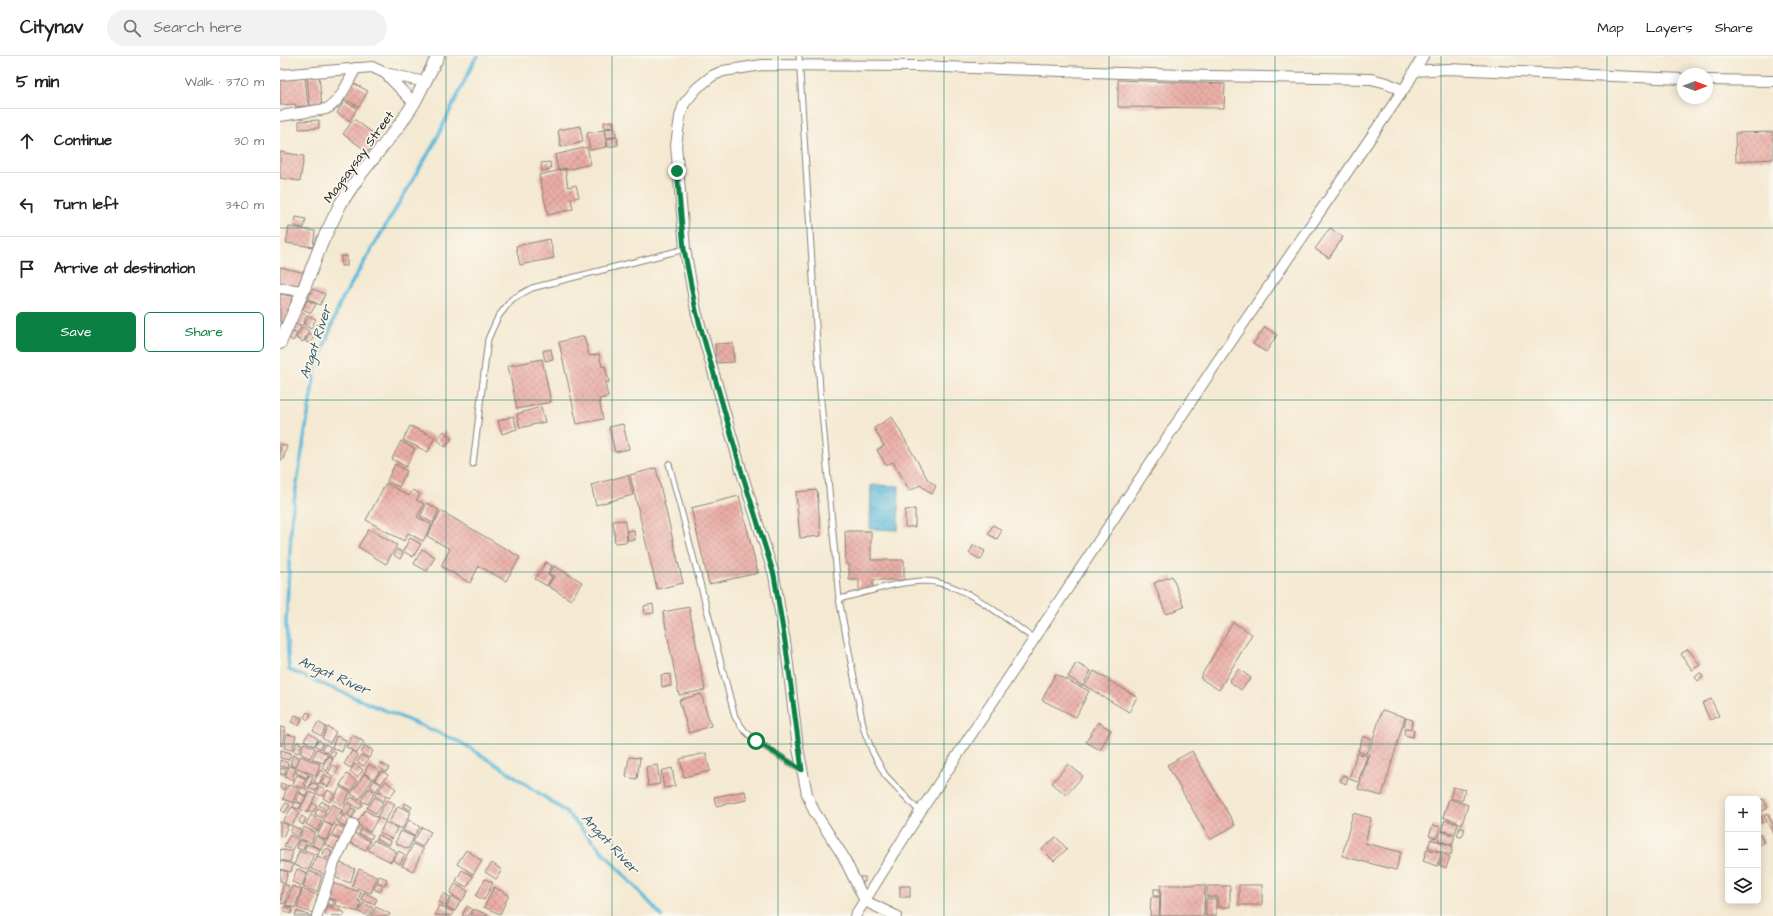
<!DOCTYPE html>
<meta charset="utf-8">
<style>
:root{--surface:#fff;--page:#f2f2f2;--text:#222;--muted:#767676;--line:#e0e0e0;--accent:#0b8043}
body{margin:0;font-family:"Architects Daughter",sans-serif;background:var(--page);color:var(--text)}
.controls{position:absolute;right:12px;bottom:12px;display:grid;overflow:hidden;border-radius:6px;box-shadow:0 2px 10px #0003}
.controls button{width:36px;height:36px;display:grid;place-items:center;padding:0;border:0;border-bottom:1px solid var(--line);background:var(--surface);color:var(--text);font:20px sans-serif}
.compass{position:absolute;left:1397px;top:12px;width:36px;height:36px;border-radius:50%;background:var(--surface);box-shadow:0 2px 10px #0003;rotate:90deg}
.stop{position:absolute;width:12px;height:12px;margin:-9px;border:3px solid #0b8043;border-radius:50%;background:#fff}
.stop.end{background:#0b8043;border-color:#fff;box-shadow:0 1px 4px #0008}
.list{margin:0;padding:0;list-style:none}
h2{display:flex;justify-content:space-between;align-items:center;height:52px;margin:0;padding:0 16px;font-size:17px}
h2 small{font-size:13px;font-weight:400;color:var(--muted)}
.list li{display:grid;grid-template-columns:26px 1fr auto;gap:12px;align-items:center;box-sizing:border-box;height:64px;padding:0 16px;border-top:1px solid var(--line)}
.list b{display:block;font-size:15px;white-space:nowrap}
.list em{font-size:13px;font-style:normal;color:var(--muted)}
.actions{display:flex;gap:8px;padding:12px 16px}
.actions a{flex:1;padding:9px 0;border:1px solid var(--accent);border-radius:6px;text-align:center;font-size:14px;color:var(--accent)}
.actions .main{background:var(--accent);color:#fff}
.icon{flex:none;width:22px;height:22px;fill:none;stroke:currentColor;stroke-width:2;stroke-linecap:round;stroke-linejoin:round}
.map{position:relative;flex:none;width:1493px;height:860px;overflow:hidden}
header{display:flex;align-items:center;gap:24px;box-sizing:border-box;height:56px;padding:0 20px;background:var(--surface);border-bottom:1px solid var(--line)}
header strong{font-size:19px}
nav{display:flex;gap:22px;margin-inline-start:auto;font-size:14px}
.search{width:280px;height:36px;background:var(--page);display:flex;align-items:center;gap:10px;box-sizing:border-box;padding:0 14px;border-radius:22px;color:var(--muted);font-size:15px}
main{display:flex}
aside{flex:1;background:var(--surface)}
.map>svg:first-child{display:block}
.water{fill:url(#water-waves);stroke:#3c6a7b}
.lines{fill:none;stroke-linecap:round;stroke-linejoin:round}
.stream{stroke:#5bb9da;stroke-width:3.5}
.building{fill:url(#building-cross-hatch)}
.service-casing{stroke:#888277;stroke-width:7}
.minor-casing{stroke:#888277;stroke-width:12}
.tertiary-casing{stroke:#888277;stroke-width:14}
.service{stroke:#fff;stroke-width:5}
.minor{stroke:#fff;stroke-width:10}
.tertiary{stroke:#fff;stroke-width:12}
.route{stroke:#0b8043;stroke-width:5}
.grid{fill:none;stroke:#0f766e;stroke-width:1;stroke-opacity:0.55}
.labels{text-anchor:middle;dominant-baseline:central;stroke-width:3.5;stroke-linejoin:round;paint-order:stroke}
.street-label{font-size:13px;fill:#1c1c1c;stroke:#fbf7ec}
.water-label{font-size:14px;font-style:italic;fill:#355b68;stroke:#fbf7ec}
</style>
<header>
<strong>Citynav</strong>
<div class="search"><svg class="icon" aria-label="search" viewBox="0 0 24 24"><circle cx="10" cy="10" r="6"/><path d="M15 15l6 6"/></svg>Search here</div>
<nav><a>Map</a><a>Layers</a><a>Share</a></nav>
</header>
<main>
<aside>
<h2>5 min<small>Walk · 370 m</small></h2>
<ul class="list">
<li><svg class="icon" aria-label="ahead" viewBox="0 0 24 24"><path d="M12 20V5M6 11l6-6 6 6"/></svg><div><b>Continue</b></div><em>30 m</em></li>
<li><svg class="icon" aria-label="left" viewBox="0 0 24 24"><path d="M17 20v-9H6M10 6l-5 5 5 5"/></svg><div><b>Turn left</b></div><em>340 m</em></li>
<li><svg class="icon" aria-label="arrive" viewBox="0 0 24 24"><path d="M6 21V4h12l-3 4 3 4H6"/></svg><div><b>Arrive at destination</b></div></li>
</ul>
<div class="actions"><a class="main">Save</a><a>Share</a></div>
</aside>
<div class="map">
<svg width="1493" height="860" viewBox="0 0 1493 860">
<defs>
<pattern id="water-waves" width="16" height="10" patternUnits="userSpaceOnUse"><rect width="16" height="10" fill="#5bb9da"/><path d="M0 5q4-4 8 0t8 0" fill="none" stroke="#4f9eba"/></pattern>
<pattern id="building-cross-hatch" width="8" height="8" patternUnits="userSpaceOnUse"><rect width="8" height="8" fill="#eaada6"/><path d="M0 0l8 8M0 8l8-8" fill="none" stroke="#c8948e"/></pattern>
</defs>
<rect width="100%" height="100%" fill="#fbf7ec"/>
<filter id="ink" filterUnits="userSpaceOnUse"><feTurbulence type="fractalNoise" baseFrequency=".025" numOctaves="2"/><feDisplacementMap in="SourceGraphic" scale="8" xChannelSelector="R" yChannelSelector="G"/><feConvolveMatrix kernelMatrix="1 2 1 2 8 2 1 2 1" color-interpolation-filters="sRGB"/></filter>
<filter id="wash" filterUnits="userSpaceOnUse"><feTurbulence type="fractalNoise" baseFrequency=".012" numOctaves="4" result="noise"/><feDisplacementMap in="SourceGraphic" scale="16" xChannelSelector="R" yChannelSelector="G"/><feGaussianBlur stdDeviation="0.9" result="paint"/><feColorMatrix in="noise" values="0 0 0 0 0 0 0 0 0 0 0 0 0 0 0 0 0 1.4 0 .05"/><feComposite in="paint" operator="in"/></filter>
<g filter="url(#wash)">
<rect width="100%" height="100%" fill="#f4e9d2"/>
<!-- water -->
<path class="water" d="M591 429 619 430 618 474 590 473Z"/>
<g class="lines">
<!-- stream -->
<path class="stream" d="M198 0 195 3 154 88 61 245 35 315 12 458 6 567 9 614 180 686 230 717 286 756 382 860"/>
</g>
<g id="blocks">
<!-- building -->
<g class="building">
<path d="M39 20 42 51 30 52 27 21Z"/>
<path d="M25 22 28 50 16 51 15 48 0 49V24Z"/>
<path d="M838 24 945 28 944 52 838 51Z"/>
<path d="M73 27 88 35 79 51 65 43Z"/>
<path d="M64 45 77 52 70 65 57 57Z"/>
<path d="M74 63 98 81 88 96 63 78Z"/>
<path d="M39 64V72L19 73V65Z"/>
<path d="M333 65 334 71 324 72V66Z"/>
<path d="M300 70 303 86 281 91 278 74Z"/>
<path d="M335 72 336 80 327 82 325 73Z"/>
<path d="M324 74 327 91 310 94 307 77Z"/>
<path d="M1493 76V103L1456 105 1455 77Z"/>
<path d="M337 81 338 89 328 91 327 83Z"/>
<path d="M307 91 311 108 286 114V112L278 114 275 99Z"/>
<path d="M0 96 24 100 20 125 0 122Z"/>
<path d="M270 106 271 113 262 115 261 107Z"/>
<path d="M285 113 288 131 296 129 299 141 291 143 293 153 268 159 259 119Z"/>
<path d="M16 161 26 163 24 172 14 170Z"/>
<path d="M9 171 35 175 33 191 6 187Z"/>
<path d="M1050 172 1063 181 1049 202 1035 193Z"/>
<path d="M270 183 274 202 240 209 236 190Z"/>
<rect x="61" y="200" width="6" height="10"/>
<path d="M0 211 26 217 22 234 0 228Z"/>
<path d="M33 233 45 238 40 249 28 243Z"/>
<path d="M0 238 12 240 6 267 0 266Z"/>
<path d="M27 244 36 248 31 257 23 253Z"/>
<path d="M20 256 27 259 22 270 15 266Z"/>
<path d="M29 260 36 263 31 273 24 269Z"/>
<path d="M15 268 21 271 17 277 12 274Z"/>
<path d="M23 271 29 275 23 286 16 282Z"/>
<path d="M985 271 997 279 986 296 973 288Z"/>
<path d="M12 276 17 278 13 285 9 282Z"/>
<path d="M30 277 34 280 30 288 25 285Z"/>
<path d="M304 280 309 300 319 298 322 311 325 310 329 326 325 327 328 341 319 343 323 363 297 368 279 286Z"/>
<path d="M453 287 454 306 436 307 435 288Z"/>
<path d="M271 293 273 303 265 305 263 295Z"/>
<path d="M262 303 271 346 237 353 228 310Z"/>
<path d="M261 351 265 366 240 372 237 358Z"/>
<path d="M233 360 237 373 222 378 218 365Z"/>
<path d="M612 361 648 424 656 430 652 438 640 429 630 435 613 406 606 409 597 394 604 390 594 372Z"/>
<path d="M343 368 349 393 335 396 329 371Z"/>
<path d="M130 370 155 381 148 396 123 384Z"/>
<path d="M164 375 172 383 165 391 157 383Z"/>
<path d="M121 385 135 393 126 411 112 403Z"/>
<path d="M0 388 7 390 3 404H0Z"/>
<path d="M115 408 127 415 119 431 107 425Z"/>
<path d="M376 412 403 527 377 533 350 419Z"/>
<path d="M348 419 353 439 316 449 311 429Z"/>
<path d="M106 427 129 440 133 434 140 438 136 444 144 448 137 461 152 469 143 485 128 477 124 485 86 464Z"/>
<path d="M537 434 541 480 520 482 516 436Z"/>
<path d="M459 440 478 517 429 528 411 452Z"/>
<path d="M147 447 159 454 153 467 140 460Z"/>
<path d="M635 453V471H625V454Z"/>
<path d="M161 455 240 501 226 525 199 510 190 527 161 510 170 493 147 480Z"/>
<path d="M345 464 347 486 335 487 333 465Z"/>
<path d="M713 469 722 474 717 483 708 478Z"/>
<path d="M89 473 117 489 106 508 78 491Z"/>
<path d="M354 474 355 484H348L347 475Z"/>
<path d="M565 475H591V504H624V524H593V535H579V524H569V508H566Z"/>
<path d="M130 482 141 488 133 501 123 495Z"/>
<path d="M694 489 705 495 701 504 689 497Z"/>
<path d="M117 493 123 497 120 503 114 499Z"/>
<path d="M142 493 155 501 147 515 134 508Z"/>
<path d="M266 506 272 510 267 518 272 521 267 530 255 523Z"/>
<path d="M274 510 302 526 291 544 268 530 274 520 269 518Z"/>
<path d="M892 520 904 551 886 558 874 527Z"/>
<path d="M373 548 374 557 365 558 364 550Z"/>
<path d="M409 551 425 634 399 639 383 556Z"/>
<path d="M953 566 972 578 939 634 920 622Z"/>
<path d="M1408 593 1420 609 1412 614 1401 598Z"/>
<path d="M796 607 811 615 803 630 788 621Z"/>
<path d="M959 613 971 622 961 634 949 625Z"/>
<path d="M814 615 857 641 849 656 805 630Z"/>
<path d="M1420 617 1423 621 1418 625 1415 621Z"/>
<path d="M390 618 391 630 382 631 381 619Z"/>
<path d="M775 618 809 635 796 661 762 644Z"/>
<path d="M421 638 431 670 409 677 399 644Z"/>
<path d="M1431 643 1439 660 1430 664 1422 647Z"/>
<path d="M1102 654 1125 661 1102 740 1078 733Z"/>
<path d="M27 656 31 658 28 664 24 661Z"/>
<path d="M15 659 22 662 19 670 11 666Z"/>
<path d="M1126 662 1133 664 1131 673 1124 671Z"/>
<path d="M38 666 46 671 41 680 33 675Z"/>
<path d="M818 666 831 674 820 694 806 686Z"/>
<path d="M0 671 5 672 2 690 0 689Z"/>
<path d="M48 671 56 676 50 687 42 682Z"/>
<path d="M1125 673 1134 674 1133 681 1124 679Z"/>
<path d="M29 677 38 683 34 690 24 684Z"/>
<path d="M7 678 16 680 12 694 4 692Z"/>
<path d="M73 679 84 686 77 697 66 691Z"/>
<path d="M56 680 66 684 62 696 52 692Z"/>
<path d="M1083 680 1091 683 1086 698 1078 695Z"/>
<path d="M39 684 43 687 40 693 35 689Z"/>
<path d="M17 686 22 688 18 697 13 695Z"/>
<path d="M24 687 35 692 30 702 20 697Z"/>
<path d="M45 688 51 691 47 697 42 693Z"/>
<path d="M85 690 93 695 89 702 81 697Z"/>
<path d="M37 693 48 698 43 707 32 703Z"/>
<path d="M1 694 11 697 9 704 0 702Z"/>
<path d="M52 694 56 697 53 702 49 699Z"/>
<path d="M72 695 78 699 71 712 64 708Z"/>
<path d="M912 695 955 769 930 784 887 709Z"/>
<path d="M426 697 430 715 404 721 400 703Z"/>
<path d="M1077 697 1087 700 1078 726 1069 723Z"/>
<path d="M13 699 19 701 15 711 10 709Z"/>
<path d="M81 699 88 703 84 710 77 706Z"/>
<path d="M21 700 40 708 36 720 16 711Z"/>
<path d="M48 700 53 703 47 715 42 712Z"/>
<path d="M349 701 360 702 357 723 346 721Z"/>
<path d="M0 704 8 707 7 712 0 710Z"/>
<path d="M101 707 109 712 106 716 99 711Z"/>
<path d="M75 708 83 714 77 721 70 715Z"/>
<path d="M89 708 100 715 94 723 84 717Z"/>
<path d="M788 708 803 720 786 739 772 727Z"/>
<path d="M53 709 59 712 54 721 48 717Z"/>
<path d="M377 709 380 728 368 730 366 711Z"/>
<path d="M9 710 16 712 12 724 5 721Z"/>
<path d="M0 712 6 714 5 719 0 718Z"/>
<path d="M392 712 395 730 384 732 381 715Z"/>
<path d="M18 713 28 718 27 722 16 717Z"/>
<path d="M40 714 44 716 39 728 34 726Z"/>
<path d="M102 715 108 719 101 728 95 723Z"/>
<path d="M67 718 77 725 71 735 60 729Z"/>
<path d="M84 718 92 723 80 743 71 738Z"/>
<path d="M17 719 26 723 21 732 13 728Z"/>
<path d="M29 719 33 721 29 732 25 730Z"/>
<path d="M45 719 52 723 48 731 41 727Z"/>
<path d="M1063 719 1068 721 1066 728 1060 725Z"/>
<path d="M94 724 101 728 96 735 90 730Z"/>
<path d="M106 725 116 733 109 742 99 734Z"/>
<path d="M1 727 6 729 4 734 0 732Z"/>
<path d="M32 727 38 729 35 735 29 732Z"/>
<path d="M8 729 18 732 13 747 3 743Z"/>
<path d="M39 730 45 733 42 740 36 737Z"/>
<path d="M22 731 28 734 26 740 19 736Z"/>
<path d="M60 731 70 736 63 750 53 744Z"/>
<path d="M1173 731 1185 734 1182 745 1170 742Z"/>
<path d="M89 732 95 736 88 748 81 745Z"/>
<path d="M48 734 54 738 50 746 43 742Z"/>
<path d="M98 735 106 741 103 745 95 739Z"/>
<path d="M465 735 467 744 436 750 434 741Z"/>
<path d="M29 736 36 739 27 757 20 753Z"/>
<path d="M19 737 26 741 22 748 16 744Z"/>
<path d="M71 741 83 748 79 753 68 746Z"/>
<path d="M95 741 103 747 96 758 87 752Z"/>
<path d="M1169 743 1188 749 1182 768 1163 761Z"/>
<path d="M1483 743 1488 752 1480 756 1478 752V745Z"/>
<path d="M107 744 115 748 105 765 97 761Z"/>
<path d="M42 745 49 750 46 754 39 749Z"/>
<path d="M15 746 22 748 19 753 13 751Z"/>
<path d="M6 747 10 749 5 757 1 754Z"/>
<path d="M33 747 37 750 32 757 28 755Z"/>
<path d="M67 747 72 749 66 760 61 758Z"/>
<path d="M125 747 132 751 130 754 123 750Z"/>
<path d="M53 748 62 754 53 770 43 764Z"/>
<path d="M118 750 131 756 122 773 109 766Z"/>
<path d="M12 751 20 756 11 770 3 765Z"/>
<path d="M38 752 46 756 42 762 35 758Z"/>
<path d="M72 752 76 754 72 762 68 760Z"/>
<path d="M85 754 98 762 90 776 76 768Z"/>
<path d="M1073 757 1091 762 1085 787 1121 796 1116 814 1062 800Z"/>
<path d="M1480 758 1483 766 1478 768V759Z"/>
<path d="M1488 758 1493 768V778L1484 760Z"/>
<path d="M31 759 42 765 37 775 26 768Z"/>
<path d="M22 760 26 763 23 769 19 766Z"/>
<path d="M62 760 72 766 68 773 58 767Z"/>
<path d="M129 764 140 771 134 780 123 774Z"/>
<path d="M1165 764 1178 768 1175 778 1161 774Z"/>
<path d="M0 766 8 769 3 781 0 780Z"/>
<path d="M44 766 52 770 46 784 37 779Z"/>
<path d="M105 766 117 772 112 783 100 777Z"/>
<path d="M56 769 66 773 60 783 52 778 55 772H56Z"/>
<path d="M1153 769 1160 771 1156 782 1149 780Z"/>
<path d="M13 770 21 774 18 781 10 776Z"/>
<path d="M24 771 35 776 31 787 19 782Z"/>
<path d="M142 771 151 776 142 791 133 786Z"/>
<path d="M1180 771 1185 773 1182 781 1177 780Z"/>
<path d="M81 773 93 779 91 783 79 778Z"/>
<path d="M121 775 134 781 128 793 115 787Z"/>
<path d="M1161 775 1175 780 1172 789 1158 784Z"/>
<path d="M72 776 90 785 86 794 68 786Z"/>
<path d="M1480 778 1484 787 1478 789V779Z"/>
<path d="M10 779 18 783 12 794 4 790Z"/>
<path d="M50 779 60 785 55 794 45 788Z"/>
<path d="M98 779 111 785 109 789 96 783Z"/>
<path d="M36 780 45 785 41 793 32 789Z"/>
<path d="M776 781 787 793 774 805 762 793Z"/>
<path d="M1151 783 1173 790 1171 799 1148 791Z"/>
<path d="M19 784 26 786 23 794 16 792Z"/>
<path d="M94 784 116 795 111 806 88 794Z"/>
<path d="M27 788 40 793 38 799 24 794Z"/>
<path d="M133 788 143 793 133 815 122 810Z"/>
<circle cx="47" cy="797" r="4.5"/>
<path d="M0 793 13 796 10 806 0 804Z"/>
<path d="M1147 793 1161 797 1157 810 1143 805Z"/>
<path d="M186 794 202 805 193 818 177 808Z"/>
<path d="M19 795 33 800 29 814 14 809Z"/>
<path d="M119 795 125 799 120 808 113 804Z"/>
<path d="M1163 798 1170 801 1166 812 1159 809Z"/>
<path d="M37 800 51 805 46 819 31 813Z"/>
<path d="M0 805 13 808 11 816 0 813Z"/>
<path d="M60 807 75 813 70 827 54 821Z"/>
<path d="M212 807 222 814 216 823 205 816Z"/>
<path d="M17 813 27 817 22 830 12 826Z"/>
<path d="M79 813 97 821 91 837 72 830Z"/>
<path d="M0 814 8 816 5 827 0 825Z"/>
<path d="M182 814 193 820 187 831 176 825Z"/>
<path d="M29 815 42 820 37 836 23 831Z"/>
<path d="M99 820 107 823 105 829 97 826Z"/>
<rect x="572" y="821" width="13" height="5"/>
<path d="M205 823 213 827 204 844 196 840Z"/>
<path d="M52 827 81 836 78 845 81 846 78 856 55 849 56 844 48 842Z"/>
<path d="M97 827 103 830 100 836 94 833Z"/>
<path d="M3 828 9 830 5 848 0 847Z"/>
<path d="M175 828 188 835 182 845 170 837Z"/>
<path d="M881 829H925L924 860H880Z"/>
<rect x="959" y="829" width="23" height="20"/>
<path d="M12 830 21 833 15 852 6 849Z"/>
<rect x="620" y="830" width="10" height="11"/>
<path d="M927 830H950V851H938V841H927Z"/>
<path d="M214 831 229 839 220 858 204 851Z"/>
<path d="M22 833 38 839 33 857 17 852Z"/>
<rect x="874" y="833" width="6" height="7"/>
<path d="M84 836 97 843 94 849 81 843Z"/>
<path d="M163 837 170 841 166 850 159 846Z"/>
<path d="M172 841 180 845 175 855 167 851Z"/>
<path d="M871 841H880L879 860H870Z"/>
<path d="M47 843 54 845 53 850 46 847Z"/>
<rect x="926" y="843" width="10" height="17"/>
<path d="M83 847 93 852 89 860 79 856Z"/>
<path d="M159 849 174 856 172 860 155 859Z"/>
<path d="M5 850 13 853 11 858 3 854Z"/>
<path d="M48 850 65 857 64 860 45 859Z"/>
<path d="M187 850 192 853 188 860H182Z"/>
<path d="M96 851 110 858 109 860H91Z"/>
<path d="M194 853 211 860H191Z"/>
<path d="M17 855 31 860H15Z"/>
</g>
</g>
</g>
<g filter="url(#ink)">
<use href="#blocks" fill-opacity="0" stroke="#888277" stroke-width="1"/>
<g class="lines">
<!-- service casing -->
<g class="service-casing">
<g id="service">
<path d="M519 0 540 334 559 543 584 674 593 697 605 719 640 756"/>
<path d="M193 408 208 283 218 261 232 243 252 232 405 193"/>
<path d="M389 408 455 661 464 674 476 685 521 714"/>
<path d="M559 543C586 537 618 525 645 525 683 526 725 562 754 583"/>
</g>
</g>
<!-- minor casing -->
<g class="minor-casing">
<g id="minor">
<path d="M1134 15 1167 13 1403 23"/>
<path d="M105 17 134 47"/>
<path d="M0 19 92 11 105 17 145 26"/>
<path d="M1427 24 1493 25"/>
<path d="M0 60 46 53C61 46 68 25 76 12"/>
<path d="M0 232 23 235"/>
<path d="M37 860 54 807 73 768"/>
<path d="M575 860 640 756 935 309 1128 27 1143 0"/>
<path d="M616 860 585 845 563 800 534 755 527 738 518 692 506 592 494 519 462 417 416 255 405 193 396 89 400 61 404 48 417 32 432 20 443 15 482 9 635 10 931 20 1091 23 1107 27 1122 34"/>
</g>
</g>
<!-- tertiary casing -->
<g class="tertiary-casing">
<path id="tertiary" d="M0 287 23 235 42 186 61 147 80 119 121 67 134 47 158 0"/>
</g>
<!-- service -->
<use href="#service" class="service"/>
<!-- minor -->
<use href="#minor" class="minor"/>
<!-- tertiary -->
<use href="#tertiary" class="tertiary"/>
</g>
</g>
<g class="lines" filter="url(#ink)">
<!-- route -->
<path class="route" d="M397 115 404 193 416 255 462 417 494 519 506 592 522 714 476 685"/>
</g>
<!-- grid -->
<path class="grid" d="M166 0V860M332 0V860M498 0V860M664 0V860M829 0V860M995 0V860M1161 0V860M1327 0V860M0 172H1493M0 344H1493M0 516H1493M0 688H1493"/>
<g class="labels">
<!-- street labels -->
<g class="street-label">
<text transform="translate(79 101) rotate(-54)">Magsaysay Street</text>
</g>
<!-- water labels -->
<g class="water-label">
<text transform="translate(36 286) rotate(-72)">Angat River</text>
<text transform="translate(54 620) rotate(24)">Angat River</text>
<text transform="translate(330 788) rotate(47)">Angat River</text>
</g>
</g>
</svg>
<div class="controls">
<button>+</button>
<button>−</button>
<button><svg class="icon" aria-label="layers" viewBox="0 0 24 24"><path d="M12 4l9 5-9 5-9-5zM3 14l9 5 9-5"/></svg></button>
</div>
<svg class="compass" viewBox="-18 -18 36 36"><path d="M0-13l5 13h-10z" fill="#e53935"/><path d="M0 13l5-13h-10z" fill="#767676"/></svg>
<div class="stop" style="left:476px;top:685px"></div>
<div class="stop end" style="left:397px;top:115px"></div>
</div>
</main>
